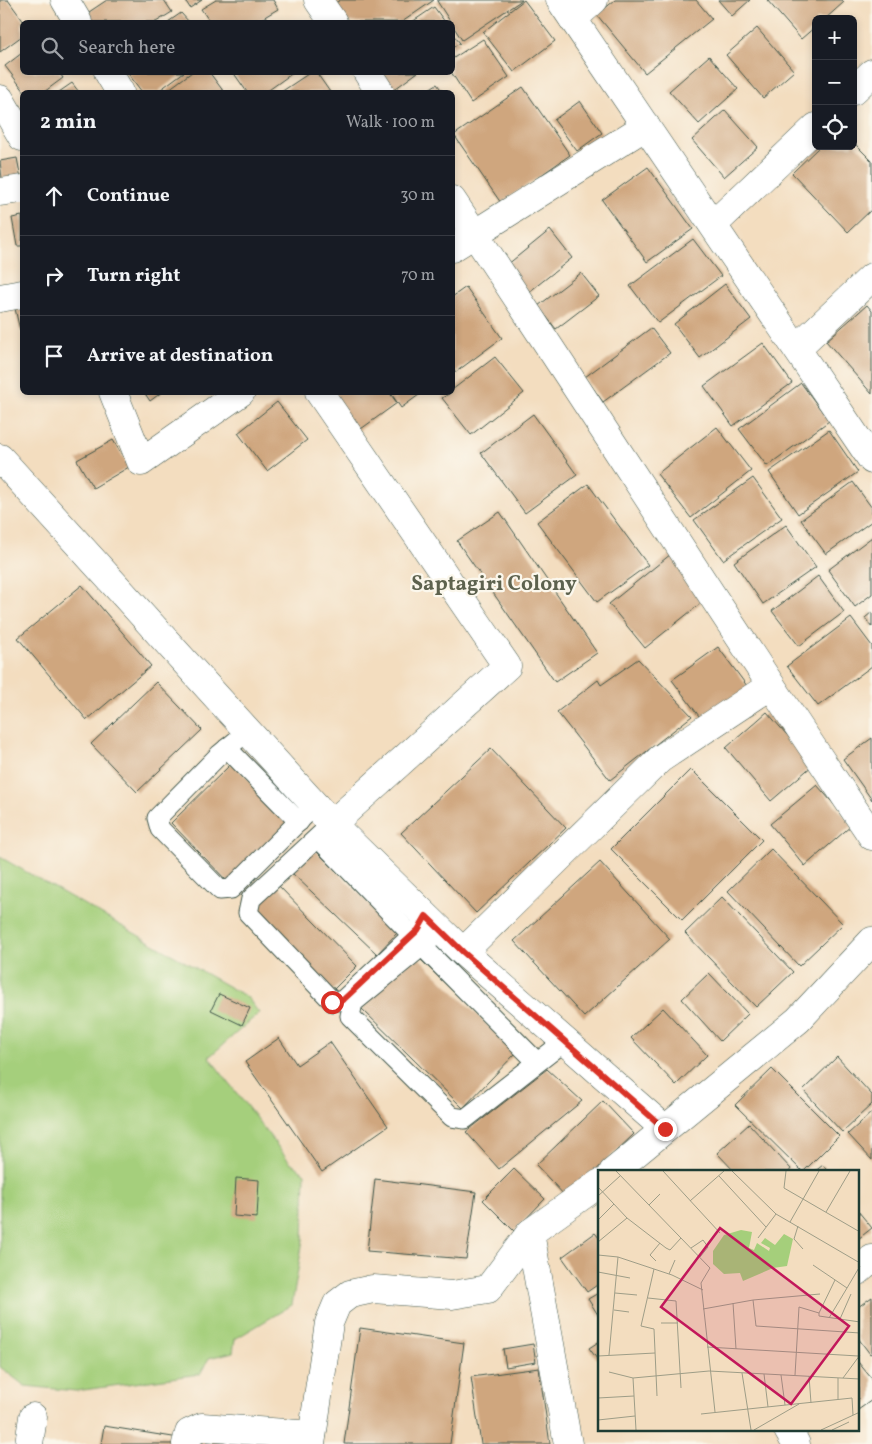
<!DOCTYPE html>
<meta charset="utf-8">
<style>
:root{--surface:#171b24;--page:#20242c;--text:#f1f3f6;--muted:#9ea1a6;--line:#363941}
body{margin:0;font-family:Vollkorn,serif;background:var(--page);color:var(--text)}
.controls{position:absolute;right:15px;top:15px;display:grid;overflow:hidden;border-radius:8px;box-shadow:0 2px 8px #0003}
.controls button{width:45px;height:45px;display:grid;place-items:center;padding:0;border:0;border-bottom:1px solid var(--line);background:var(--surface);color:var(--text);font:25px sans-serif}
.stop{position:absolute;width:15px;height:15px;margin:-11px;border:4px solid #d93025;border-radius:50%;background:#fff}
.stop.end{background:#d93025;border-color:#fff;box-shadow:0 1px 5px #0008}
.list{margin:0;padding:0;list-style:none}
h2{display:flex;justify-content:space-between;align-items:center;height:65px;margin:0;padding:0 20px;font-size:21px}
h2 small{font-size:16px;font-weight:400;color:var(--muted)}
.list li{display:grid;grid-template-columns:32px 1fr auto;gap:15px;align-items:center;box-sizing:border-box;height:80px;padding:0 20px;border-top:1px solid var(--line)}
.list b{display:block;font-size:19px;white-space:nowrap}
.list em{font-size:16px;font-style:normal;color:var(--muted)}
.icon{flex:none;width:28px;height:28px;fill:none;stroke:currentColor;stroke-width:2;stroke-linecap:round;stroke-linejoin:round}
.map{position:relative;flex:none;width:872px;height:1444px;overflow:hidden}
.search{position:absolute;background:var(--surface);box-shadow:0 2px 8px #0003;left:20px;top:20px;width:435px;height:55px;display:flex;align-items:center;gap:12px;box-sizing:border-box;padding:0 18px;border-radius:8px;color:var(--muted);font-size:19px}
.panel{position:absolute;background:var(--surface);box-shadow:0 2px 8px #0003;left:20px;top:90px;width:435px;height:305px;border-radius:8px}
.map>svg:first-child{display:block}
.green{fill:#a5cf7b;stroke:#628658}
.building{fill:#cfa67e}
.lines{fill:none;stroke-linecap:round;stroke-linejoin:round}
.service-casing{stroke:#3f5549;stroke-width:21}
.minor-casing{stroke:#3f5549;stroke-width:29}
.service{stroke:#fff;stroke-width:19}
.minor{stroke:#fff;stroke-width:28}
.route{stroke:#d93025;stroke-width:6}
.labels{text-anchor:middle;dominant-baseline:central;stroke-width:4.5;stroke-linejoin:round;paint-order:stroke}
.neighbourhood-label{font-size:21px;font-weight:bold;fill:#5d624e;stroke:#fbf7ec}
.inset-road{fill:none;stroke:#9e9d87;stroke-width:1}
.view{fill:#c2185b;fill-opacity:0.15;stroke:#c2185b;stroke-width:2.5}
.inset-edge{fill:none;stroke:#1f3d34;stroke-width:2.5}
</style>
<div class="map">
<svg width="872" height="1444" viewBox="0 0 872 1444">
<rect width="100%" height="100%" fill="#fbf7ec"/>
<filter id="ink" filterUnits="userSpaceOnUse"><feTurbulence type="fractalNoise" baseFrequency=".02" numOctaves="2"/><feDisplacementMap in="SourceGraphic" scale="10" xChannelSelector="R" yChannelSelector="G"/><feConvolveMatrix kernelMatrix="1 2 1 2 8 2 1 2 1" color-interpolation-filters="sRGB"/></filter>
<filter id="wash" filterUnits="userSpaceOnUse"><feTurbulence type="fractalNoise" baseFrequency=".0096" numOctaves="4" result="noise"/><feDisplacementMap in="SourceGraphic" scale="20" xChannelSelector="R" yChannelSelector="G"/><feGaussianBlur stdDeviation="1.12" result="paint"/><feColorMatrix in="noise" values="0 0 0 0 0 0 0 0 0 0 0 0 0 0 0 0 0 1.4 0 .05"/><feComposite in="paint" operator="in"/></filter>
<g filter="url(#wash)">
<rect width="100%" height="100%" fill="#f3ddbf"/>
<!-- green -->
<path class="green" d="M0 857 247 997 259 1013 209 1057 289 1161 305 1173 303 1240 292 1305 235 1339 233 1352 209 1358 200 1374 76 1391 25 1386 0 1367Z"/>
<g id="blocks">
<!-- building -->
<g class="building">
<path d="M0 0H8L24 22H22V36L0 52Z"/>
<path d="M107 0H164L172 12 156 22H88L83 16Z"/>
<path d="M185 0H202L190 8Z"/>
<path d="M216 0H273L278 9 256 22H210L201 9Z"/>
<path d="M340 0H434L402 22H347L334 4Z"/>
<path d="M439 0H522L462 40 437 1Z"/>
<path d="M524 0 555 41 514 72 483 32Z"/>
<path d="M615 0H696L712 19 645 73 597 15Z"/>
<path d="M718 0H750L732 16Z"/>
<path d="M767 0H842L844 2 825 19H816V26L801 39Z"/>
<path d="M434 7 445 22H412Z"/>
<path d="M181 13 189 22H168Z"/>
<path d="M757 28 794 71 763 98 726 55Z"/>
<path d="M452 33 460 43 452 48Z"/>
<path d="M483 39 509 77 471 103 451 72 452 59Z"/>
<path d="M22 53V72H59L63 78 44 92H25L5 66Z"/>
<path d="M709 56 738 89 699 124 669 91Z"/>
<path d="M127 72H184L157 92H142Z"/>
<path d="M192 72H209L224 92H165Z"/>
<path d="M233 72H294L266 92H247Z"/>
<path d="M311 72H316L330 92H281Z"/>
<path d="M378 72H418L392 91Z"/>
<path d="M72 83 79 92H59Z"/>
<path d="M437 84 443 92H424Z"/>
<path d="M523 87 570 155 501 203 454 135Z"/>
<path d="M580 101 602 133 577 151 554 120Z"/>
<path d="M725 110 758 147 724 177 692 140Z"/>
<path d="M853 142 872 161V209L848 232 792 173 820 146H853Z"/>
<path d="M17 158 22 184 3 188 0 161Z"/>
<path d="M648 167 693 229 647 262 602 200Z"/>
<path d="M22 216V246H17L12 218Z"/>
<path d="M550 230 572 258 529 292 507 265Z"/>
<path d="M693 239 721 276 658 323 630 286Z"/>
<path d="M581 273 599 296 556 329 538 306Z"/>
<path d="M725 284 751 319 700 358 674 324Z"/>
<path d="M466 287 502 338 456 372 452 367V297Z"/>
<path d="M22 298V329L20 330 13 300Z"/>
<path d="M867 305 872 311V394L826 341Z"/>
<path d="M651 328 670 353 603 402 585 377Z"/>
<path d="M763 343 792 383 733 426 704 386Z"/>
<path d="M495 357 524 393 471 435 442 398 452 392V390Z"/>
<path d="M801 383 829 421 767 466 739 429Z"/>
<path d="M144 392H162L150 401Z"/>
<path d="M324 392H389L397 403 354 434Z"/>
<path d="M390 392H423L401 408Z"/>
<path d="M277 402 307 440 267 471 238 433Z"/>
<path d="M533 414 577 475 525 513 481 453Z"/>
<path d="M717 427 751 471 691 518 657 474Z"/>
<path d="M829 430 858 472 798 514 769 472Z"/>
<path d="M113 440 129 467 93 488 77 460Z"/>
<path d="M753 478 782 518 723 560 694 520Z"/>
<path d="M853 482 872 508V521L826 554 801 520Z"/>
<path d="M588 484 648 565 597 602 537 522Z"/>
<path d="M500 512 597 653 555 682 457 541Z"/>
<path d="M786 525 816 567 763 604 734 562Z"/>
<path d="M872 537V594L855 607 828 570Z"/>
<path d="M671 554 706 599 645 648 609 604Z"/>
<path d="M818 576 844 612 799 646 772 611Z"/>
<path d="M82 585 151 666 87 720 18 638Z"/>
<path d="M872 612V627L865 618Z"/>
<path d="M851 618 872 646V666L818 706 787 666Z"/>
<path d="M718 647 750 690 705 724 672 680Z"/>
<path d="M638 659 692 716 610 780 557 712 598 680 601 685Z"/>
<path d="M156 682 202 730 137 792 91 744Z"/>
<path d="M767 712 813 765 771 801 726 748Z"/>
<path d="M872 738V800L843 759Z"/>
<path d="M491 749 566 828 476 913 401 833Z"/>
<path d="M232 763 291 822 229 883 171 823Z"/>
<path d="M691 769 762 840 682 920 611 849Z"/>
<path d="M817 785 852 825 805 866 770 824Z"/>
<path d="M771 849 843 924 799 966 728 891Z"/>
<path d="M315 850 398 932 377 954 292 873Z"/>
<path d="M600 862 670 939 584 1017 514 941Z"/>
<path d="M274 881 357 966 331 992 255 907Z"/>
<path d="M722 897 793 972 756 1007 685 933Z"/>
<path d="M417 956 516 1053 463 1108 359 1006Z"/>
<path d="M709 973 748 1014 720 1041 682 999Z"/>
<path d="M219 994 250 1008 242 1025 211 1010Z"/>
<path d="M663 1008 707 1055 676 1085 631 1038Z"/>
<path d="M279 1038 297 1065 330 1042 388 1126 322 1172 245 1062Z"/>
<path d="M837 1057 872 1095V1104L842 1132 803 1090Z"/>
<path d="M547 1069 582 1101 499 1169 466 1132Z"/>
<path d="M772 1069 839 1136 803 1172 735 1105Z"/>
<path d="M603 1101 634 1134 567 1198 536 1165Z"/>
<path d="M872 1112V1160L848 1134Z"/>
<path d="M749 1124 791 1169 789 1172H735L717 1153Z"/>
<path d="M823 1165 828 1172H814Z"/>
<path d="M514 1169 545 1199 514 1231 483 1200Z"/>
<path d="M236 1178 259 1180 257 1218 234 1216Z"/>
<path d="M375 1179 476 1192 466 1259 367 1251Z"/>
<path d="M858 1211 872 1228 858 1239Z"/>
<path d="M595 1233 600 1239V1283L587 1292 562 1257Z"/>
<path d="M600 1292V1318L588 1299Z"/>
<path d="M872 1297V1353L870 1354 858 1338V1307Z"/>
<path d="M360 1328 464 1343 450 1444H344Z"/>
<path d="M600 1341V1363L589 1348Z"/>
<path d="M533 1344 536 1362 506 1367 503 1349Z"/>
<path d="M858 1362 872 1379V1400L858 1410Z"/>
<path d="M539 1368 550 1444H481L471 1377Z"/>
<path d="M104 1426 179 1438 178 1444H101Z"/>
<path d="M195 1434 255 1444H194Z"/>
</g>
</g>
</g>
<g filter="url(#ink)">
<use href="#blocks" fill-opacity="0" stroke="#3f5549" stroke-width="1"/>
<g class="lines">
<!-- service casing -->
<g class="service-casing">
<g id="service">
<path d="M248 731 220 754 157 818 160 829 220 890 231 889 315 805"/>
<path d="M227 748 299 822"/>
<path d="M332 824 251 899 248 913 333 1002 343 1000 418 930 426 916"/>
<path d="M318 838 412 935"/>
<path d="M442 930 353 1003 350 1016 452 1117 465 1119 565 1041"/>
<path d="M422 946 537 1062"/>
</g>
</g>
<!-- minor casing -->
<g class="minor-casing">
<g id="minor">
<path d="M65 0 78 22"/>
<path d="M318 0 333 22"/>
<path d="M560 0 872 460"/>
<path d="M573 19 594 0"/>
<path d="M108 72 120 92"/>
<path d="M367 72 380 92"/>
<path d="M853 91 872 73"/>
<path d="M0 99 22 137"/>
<path d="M0 192 22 189"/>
<path d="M452 200C594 411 729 626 872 836"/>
<path d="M714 224 816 127"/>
<path d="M452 248 646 126"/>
<path d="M0 298 22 294"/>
<path d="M798 347 872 277"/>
<path d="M113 392 141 462 241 392"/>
<path d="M319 392 507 666 332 824"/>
<path d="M0 458 332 824 463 952 665 1129"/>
<path d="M463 952 660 759 770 686"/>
<path d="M613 1172 798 1020 872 941"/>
<path d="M530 1233 568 1444"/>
<path d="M858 1271 872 1259"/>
<path d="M788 1430 796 1444"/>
<path d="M29 1444 33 1417"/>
<path d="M186 1444 189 1433 202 1427 312 1435"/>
<path d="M311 1444 329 1323 337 1304 350 1294 373 1289 452 1295 488 1289 530 1233 600 1183"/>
</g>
</g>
<!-- service -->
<use href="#service" class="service"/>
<!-- minor -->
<use href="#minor" class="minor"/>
</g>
</g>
<g class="lines" filter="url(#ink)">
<!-- route -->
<path class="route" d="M332 1002 343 1000 418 930 426 916 463 952 665 1129"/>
</g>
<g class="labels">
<!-- neighbourhood labels -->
<g class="neighbourhood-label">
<text x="494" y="584">Saptagiri Colony</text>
</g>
</g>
<!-- overview -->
<g transform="translate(598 1170)">
<rect width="261" height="261" fill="#f3ddbf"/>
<path d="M143 60 154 62 151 78 156 80 159 73 171 81 172 78 163 73 167 68 177 75 186 64 195 69 189 96 175 98 145 111 142 103 126 104 115 94V81L126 65Z" fill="#a5cf7b"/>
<path class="inset-road" d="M18 1 112 98 103 113 117 242M65 1 122 63M134 1 178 44 262 93M188 1 186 18 262 62M121 6 168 57M0 17 29 48 68 78 72 80 83 68M0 26 22 6M92 31 126 1M51 35 62 24M228 42 252 1M0 50 16 34M192 52 221 1M200 56 196 69 205 79M160 68 178 44M0 72 29 48M93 78 105 70 110 77 102 87M0 85 20 87 74 105 105 120M58 91 52 85 62 73M215 95 249 118 231 148M56 99 43 156 56 159 59 226M0 102 32 108M71 104 77 90M249 118 262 96M17 123 39 125M50 128 78 131 83 218M155 130 158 156 262 163M135 133 138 179M105 139 155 130 222 124M16 140 31 142M221 143 237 110M242 149 253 124M63 153H80M109 177 260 186M11 185 20 87M0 186 57 183M11 202 35 208 111 201 262 209M144 203 153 260M166 204 170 237M183 205 187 235M197 205 201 137 221 143V146L262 152M211 206 213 233M35 208 38 260M240 208V230M245 208 262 185M0 228 36 226M103 244 254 228 255 245M0 250 37 246M156 260 201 234M223 260 262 242M234 260 251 252"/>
<path class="view" d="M122 58 251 156 193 234 63 137Z"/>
<rect width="261" height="261" class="inset-edge"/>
</g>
</svg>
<div class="controls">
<button>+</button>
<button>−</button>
<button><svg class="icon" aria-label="locate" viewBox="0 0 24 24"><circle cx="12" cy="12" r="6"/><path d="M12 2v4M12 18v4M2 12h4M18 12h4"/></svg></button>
</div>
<div class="stop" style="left:332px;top:1002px"></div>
<div class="stop end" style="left:665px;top:1129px"></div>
<div class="search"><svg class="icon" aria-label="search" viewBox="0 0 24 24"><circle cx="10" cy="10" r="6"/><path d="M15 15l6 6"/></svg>Search here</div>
<section class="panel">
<h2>2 min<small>Walk · 100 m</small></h2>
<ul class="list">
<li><svg class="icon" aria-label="ahead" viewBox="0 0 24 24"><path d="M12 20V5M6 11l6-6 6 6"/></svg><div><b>Continue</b></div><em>30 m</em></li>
<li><svg class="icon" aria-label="right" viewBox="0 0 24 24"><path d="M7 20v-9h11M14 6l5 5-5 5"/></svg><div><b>Turn right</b></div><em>70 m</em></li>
<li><svg class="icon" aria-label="arrive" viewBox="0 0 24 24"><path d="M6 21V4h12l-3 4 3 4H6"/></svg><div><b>Arrive at destination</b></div></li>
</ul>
</section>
</div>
